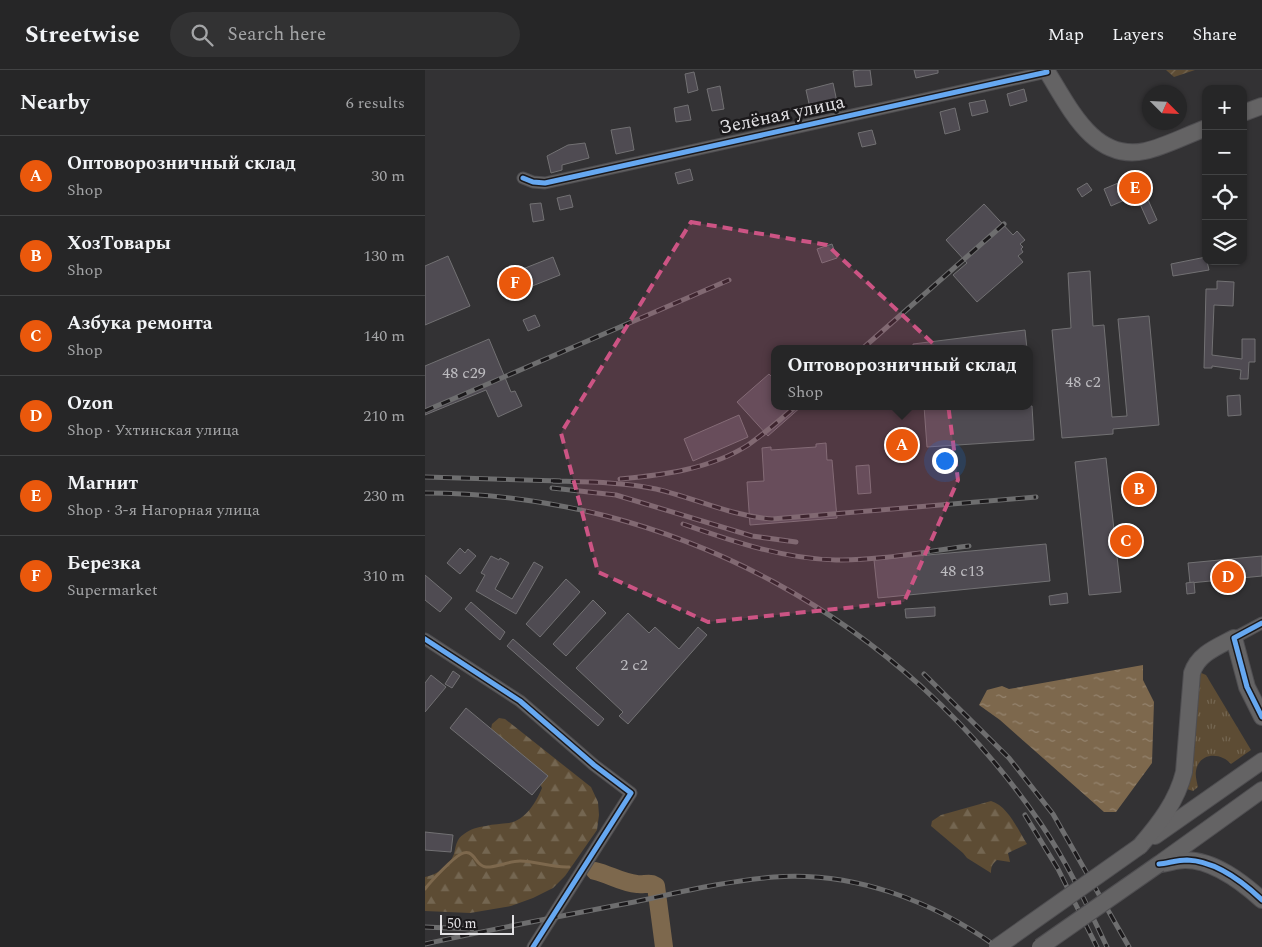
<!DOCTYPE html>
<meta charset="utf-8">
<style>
:root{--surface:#262627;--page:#323233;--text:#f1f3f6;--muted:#a4a5a7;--line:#424344;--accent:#ea580c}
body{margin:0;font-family:Spectral,serif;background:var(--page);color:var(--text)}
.controls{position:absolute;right:15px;top:15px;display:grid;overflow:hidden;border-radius:10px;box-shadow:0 1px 4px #0004}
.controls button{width:45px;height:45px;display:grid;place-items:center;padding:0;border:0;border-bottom:1px solid var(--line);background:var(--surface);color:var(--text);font:25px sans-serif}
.compass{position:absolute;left:717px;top:15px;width:45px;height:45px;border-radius:50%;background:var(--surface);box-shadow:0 1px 4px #0004;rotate:114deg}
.scale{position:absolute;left:15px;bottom:12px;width:74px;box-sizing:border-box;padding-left:5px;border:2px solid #e2e1e4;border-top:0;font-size:14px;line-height:18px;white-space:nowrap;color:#e2e1e4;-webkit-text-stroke:4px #1b191b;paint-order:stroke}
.you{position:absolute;left:519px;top:390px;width:18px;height:18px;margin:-12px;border:4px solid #fff;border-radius:50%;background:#1a73e8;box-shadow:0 0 0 8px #1a73e833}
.badge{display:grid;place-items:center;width:32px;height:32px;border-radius:50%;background:var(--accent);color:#fff;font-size:16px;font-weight:700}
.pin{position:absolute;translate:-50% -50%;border:2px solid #fff;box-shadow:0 1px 5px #0006}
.popup{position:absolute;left:346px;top:275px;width:262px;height:65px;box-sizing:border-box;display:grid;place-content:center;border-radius:10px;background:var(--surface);filter:drop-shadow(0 1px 4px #0005);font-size:16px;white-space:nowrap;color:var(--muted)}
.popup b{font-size:19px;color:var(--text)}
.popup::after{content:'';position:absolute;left:50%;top:100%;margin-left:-10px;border:10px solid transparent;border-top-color:var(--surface)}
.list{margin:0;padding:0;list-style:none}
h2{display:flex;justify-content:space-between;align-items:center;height:65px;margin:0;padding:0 20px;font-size:21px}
h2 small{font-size:16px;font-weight:400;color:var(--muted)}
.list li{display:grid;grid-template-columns:32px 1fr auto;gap:15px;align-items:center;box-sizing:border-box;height:80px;padding:0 20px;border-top:1px solid var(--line)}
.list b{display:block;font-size:19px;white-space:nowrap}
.list p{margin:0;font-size:16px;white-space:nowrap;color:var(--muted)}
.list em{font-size:16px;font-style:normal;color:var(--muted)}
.icon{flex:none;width:28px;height:28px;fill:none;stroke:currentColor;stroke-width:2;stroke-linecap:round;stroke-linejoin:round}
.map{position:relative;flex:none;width:837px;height:877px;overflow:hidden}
header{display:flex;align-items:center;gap:30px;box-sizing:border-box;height:70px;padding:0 25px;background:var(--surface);border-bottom:1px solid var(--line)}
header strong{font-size:24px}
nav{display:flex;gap:28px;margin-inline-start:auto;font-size:18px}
.search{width:350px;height:45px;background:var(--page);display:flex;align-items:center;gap:12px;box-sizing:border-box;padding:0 18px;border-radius:28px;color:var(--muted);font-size:19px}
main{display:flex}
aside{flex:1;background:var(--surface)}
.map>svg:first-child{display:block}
.grass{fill:url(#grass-tufts)}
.forest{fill:url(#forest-firs)}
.garden{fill:url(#garden-furrows)}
.water{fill:url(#water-ripples)}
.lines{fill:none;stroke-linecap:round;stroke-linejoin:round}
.stream{stroke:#7d684d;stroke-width:3}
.river{stroke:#7d684d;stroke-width:18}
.building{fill:#4f4b52;stroke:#727173}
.street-casing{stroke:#4f4e51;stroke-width:13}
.secondary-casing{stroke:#4f4e51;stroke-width:18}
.street{stroke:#646364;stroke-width:11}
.secondary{stroke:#646364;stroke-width:16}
.rail-casing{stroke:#6e6e6f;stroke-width:5}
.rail{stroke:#1b191b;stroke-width:3;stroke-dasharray:9;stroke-linecap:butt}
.secondary-bridge-casing{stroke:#4f4e51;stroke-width:18;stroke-linecap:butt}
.secondary-bridge{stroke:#646364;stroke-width:16}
.cycleway-casing{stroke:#1b191b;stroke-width:8}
.cycleway{stroke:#66a8f1;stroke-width:5}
.marked{fill:#cc5484;fill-opacity:0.2;stroke:#cc5484;stroke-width:4;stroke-dasharray:10 6;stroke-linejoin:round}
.labels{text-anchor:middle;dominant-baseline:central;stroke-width:5;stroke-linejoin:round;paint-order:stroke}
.number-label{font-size:16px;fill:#bdbcc0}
.street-label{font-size:19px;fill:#e2e1e4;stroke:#1b191b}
</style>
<header>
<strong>Streetwise</strong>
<div class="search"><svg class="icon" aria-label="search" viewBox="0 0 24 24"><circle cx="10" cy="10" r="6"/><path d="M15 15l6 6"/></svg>Search here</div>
<nav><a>Map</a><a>Layers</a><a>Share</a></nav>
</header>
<main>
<aside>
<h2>Nearby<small>6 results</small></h2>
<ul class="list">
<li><span class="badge">A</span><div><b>Оптоворозничный склад</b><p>Shop</p></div><em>30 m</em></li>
<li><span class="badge">B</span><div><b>ХозТовары</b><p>Shop</p></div><em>130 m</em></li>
<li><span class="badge">C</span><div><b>Азбука ремонта</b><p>Shop</p></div><em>140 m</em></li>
<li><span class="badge">D</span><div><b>Ozon</b><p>Shop · Ухтинская улица</p></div><em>210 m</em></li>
<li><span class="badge">E</span><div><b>Магнит</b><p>Shop · 3-я Нагорная улица</p></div><em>230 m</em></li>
<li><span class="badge">F</span><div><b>Березка</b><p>Supermarket</p></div><em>310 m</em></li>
</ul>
</aside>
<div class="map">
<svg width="837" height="877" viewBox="0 0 837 877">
<defs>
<pattern id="grass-tufts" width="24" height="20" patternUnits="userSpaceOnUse" patternTransform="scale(1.25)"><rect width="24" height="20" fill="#5d4c34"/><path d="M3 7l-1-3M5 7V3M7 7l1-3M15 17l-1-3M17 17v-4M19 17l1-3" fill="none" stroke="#746651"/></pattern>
<pattern id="forest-firs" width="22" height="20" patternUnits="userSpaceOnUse" patternTransform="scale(1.25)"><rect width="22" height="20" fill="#5d4c34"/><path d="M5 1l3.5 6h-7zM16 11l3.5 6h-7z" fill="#746651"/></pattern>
<pattern id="garden-furrows" width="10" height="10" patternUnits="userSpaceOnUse" patternTransform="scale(1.25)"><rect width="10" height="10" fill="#5d4c34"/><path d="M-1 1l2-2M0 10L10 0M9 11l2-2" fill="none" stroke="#746651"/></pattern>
<pattern id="water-ripples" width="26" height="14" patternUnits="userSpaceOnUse" patternTransform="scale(1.25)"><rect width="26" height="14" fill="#7d684d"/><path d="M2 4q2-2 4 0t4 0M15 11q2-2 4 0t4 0" fill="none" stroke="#95846f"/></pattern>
</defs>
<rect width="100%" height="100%" fill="#333234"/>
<!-- grass -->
<path class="grass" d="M774 602 781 605 826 680 806 694C796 682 774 682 771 701 770 706 772 712 773 717L768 721 762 719Z"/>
<!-- forest -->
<g class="forest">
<path d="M74 648 80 649 166 717 173 732 174 745 172 760 140 806 128 818 108 828 86 836 45 843 0 841V807C13 804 24 797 29 784 31 776 31 769 39 764 46 759 52 757 61 756 68 754 76 754 84 753 101 750 111 732 117 718L112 707 66 659 67 654Z"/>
<path d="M566 731C583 736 593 760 602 774L583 783 585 792 572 790C567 794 566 797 566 803L542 788 538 783 506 756 507 751 516 745Z"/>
</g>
<!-- garden -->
<path class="garden" d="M741 0H770L749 7Z"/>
<!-- water -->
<path class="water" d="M718 595V610L729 632 727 693 691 742H679L575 650 554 635 562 620 577 616 584 619Z"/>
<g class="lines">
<!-- stream -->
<path class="stream" d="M0 819C6 811 28 788 36 784 38 783 41 782 44 783 51 786 52 796 61 797 70 798 84 791 95 791 111 791 128 798 144 797"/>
<!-- river -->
<path class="river" d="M170 801C184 804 197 813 212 814 217 815 222 813 227 814L231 816 239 877"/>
</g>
<!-- building -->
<g class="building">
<path d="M435 0H445L447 15 430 17 428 1Z"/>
<path d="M489 0H513V3L491 8Z"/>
<path d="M269 2 273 20 263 23 260 4Z"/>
<path d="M408 13 412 32 385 38 381 20Z"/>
<path d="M295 16 299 39 287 41 282 19Z"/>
<path d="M599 19 602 31 585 36 582 24Z"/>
<path d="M560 30 563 42 547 46 544 33Z"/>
<path d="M263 35 266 50 251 52 249 38Z"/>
<path d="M530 38 535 60 520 64 515 42Z"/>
<path d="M205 57 209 80 191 84 186 60Z"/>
<path d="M447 60 451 74 437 77 433 63Z"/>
<path d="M160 73 164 88 137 95V100L126 103 122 86 143 75Z"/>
<path d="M265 99 268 110 253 114 250 103Z"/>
<path d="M712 105 732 150 724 154 711 125 686 136 679 119Z"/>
<path d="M662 113 667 120 657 127 652 119Z"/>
<path d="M145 125 148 137 135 140 132 128Z"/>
<path d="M116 133 119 150 108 152 105 134Z"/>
<path d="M559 134 588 165 592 161 600 170 595 174 598 177 596 179 598 182 593 186 598 192 552 232 528 205 542 193 521 170Z"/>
<path d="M407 174 412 188 397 193 392 179Z"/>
<path d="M23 186 45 236 0 255V196Z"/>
<path d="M128 187 135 205 87 224 80 206Z"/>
<path d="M781 187 784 200 748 206 746 194Z"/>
<path d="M665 201 668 256 679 255 687 347 702 346 693 249 724 246 734 355 688 359V364L637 368 627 260 646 258 643 203Z"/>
<path d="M792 211 809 212 808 236 789 235 787 285 817 289V269H830V292H824L823 309H815L816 300 787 296V298H779L781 219H792Z"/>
<path d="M110 245 115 256 103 261 98 250Z"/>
<path d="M600 260 602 279H488V274Z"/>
<path d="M64 269 86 322 90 321 97 336 73 347 61 320 0 345V296Z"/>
<path d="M344 304 350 310V336H377L343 366 312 332Z"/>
<path d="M815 325 816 345 803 346 802 326Z"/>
<path d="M499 336H607L609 370 502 377Z"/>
<path d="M314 345 323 367 268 391 259 369Z"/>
<path d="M401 373 402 390H407L412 448 325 455 322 412 339 411 337 378 346 377V380L391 377V374Z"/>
<path d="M681 388 696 522 664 525 650 392Z"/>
<path d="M444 395 446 423 433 424 431 396Z"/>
<path d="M729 410V420L710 422 709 412Z"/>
<path d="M621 474 625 511 453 528 449 490Z"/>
<path d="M35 478 40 483 43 479 51 486 35 504 22 493Z"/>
<path d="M66 486 74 490 75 488 84 493 70 519 87 529 109 492 118 497 91 544 51 521 60 505 56 503Z"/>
<path d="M837 486V506L765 513 763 493Z"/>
<path d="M0 505 27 528 15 542 0 530Z"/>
<path d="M141 509 155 522 115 567 101 554Z"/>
<path d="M769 512 770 523 762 524 761 513Z"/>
<path d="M642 523 643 533 625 535 624 526Z"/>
<path d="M168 530 181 543 141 586 128 574Z"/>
<path d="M46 532 80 562 75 570 40 539Z"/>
<path d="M510 537V546L481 548 480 539Z"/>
<path d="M203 543 224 563 230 557 254 579 273 557 282 565 203 654 194 646 198 642 151 598Z"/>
<path d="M88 569 179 649 173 656 82 576Z"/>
<path d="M28 601 35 606 27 618 20 614Z"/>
<path d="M6 605 21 617 0 642V613Z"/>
<path d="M41 638 123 706 107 725 25 658Z"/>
<path d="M0 762 28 765 26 782 0 780Z"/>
</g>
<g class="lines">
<!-- street casing -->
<g class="street-casing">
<g id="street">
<path d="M98 108 108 112 120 113 622 2"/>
<path d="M809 568 837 553"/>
<path d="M0 569 95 631 169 695 206 723 108 877"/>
</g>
</g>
<!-- secondary casing -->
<g class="secondary-casing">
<g id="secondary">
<path d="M621 0C644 36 668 92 720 81 739 77 762 65 781 58"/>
<path d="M818 43 837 36"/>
<path d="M730 766 837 691"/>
<path d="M715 776C734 754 752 731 759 702L767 603C773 584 792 577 809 568L822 617 837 647"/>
<path d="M734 794 837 720"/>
<path d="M736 794C744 793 752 790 760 790 789 790 817 812 837 830"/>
</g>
</g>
<!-- street -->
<use href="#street" class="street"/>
<!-- secondary -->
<use href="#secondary" class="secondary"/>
<!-- rail casing -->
<g class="rail-casing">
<g id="rail">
<path d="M437 279 579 154"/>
<path d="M0 341 304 210"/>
<path d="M0 407 135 411"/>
<path d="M195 409C238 405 286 399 323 375 340 363 355 350 371 336"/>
<path d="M128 411C162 412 198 412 231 419 270 428 306 446 347 449L611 427"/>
<path d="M127 418 191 425 327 466 371 472"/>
<path d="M0 423C248 423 477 550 616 754 642 792 662 835 682 877"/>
<path d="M258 454C307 471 358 489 411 490 453 491 502 481 544 476"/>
<path d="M499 604 584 688 628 744 704 877"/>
<path d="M600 745 633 799 672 877"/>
<path d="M0 857 47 859"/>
<path d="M0 874C68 859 136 846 204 833 252 823 300 811 349 807 429 801 508 831 572 877"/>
</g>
</g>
<!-- rail -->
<use href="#rail" class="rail"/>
<!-- secondary-bridge casing -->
<g class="secondary-bridge-casing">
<g id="secondary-bridge">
<path d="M572 877 715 776"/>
<path d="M615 877 734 794"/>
</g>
</g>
<!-- secondary-bridge -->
<use href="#secondary-bridge" class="secondary-bridge"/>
<!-- cycleway casing -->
<g class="cycleway-casing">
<g id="cycleway">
<path d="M98 108 108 112 120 113 622 2"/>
<path d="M837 553 809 568 822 617 837 647"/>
<path d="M0 569 95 631 169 695 206 723 108 877"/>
<path d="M734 794C743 793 753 790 762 790 790 791 817 811 837 830"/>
</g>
</g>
<!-- cycleway -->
<use href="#cycleway" class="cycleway"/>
</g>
<!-- marked area -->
<path class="marked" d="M266 152 402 175 516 281 533 410 479 532 283 552 173 502 136 363Z"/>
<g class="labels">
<!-- number labels -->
<g class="number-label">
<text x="39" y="303">48 с29</text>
<text x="658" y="312">48 с2</text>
<text x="537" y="501">48 с13</text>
<text x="209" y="595">2 с2</text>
</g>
<!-- street labels -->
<g class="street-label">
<text transform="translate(357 45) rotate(-12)">Зелёная улица</text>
</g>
</g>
</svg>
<div class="controls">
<button>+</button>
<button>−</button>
<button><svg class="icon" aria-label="locate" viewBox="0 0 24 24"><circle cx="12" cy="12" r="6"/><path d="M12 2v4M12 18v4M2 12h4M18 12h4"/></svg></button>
<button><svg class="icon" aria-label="layers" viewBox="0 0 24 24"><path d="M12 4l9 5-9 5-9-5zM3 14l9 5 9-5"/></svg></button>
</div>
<svg class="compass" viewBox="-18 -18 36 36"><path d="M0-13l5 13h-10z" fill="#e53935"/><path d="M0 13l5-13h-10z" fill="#a4a5a7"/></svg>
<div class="scale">50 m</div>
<div class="you"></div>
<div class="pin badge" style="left:477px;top:375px">A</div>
<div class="popup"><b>Оптоворозничный склад</b>Shop</div>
<div class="pin badge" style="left:714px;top:419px">B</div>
<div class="pin badge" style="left:701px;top:471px">C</div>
<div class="pin badge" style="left:803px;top:507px">D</div>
<div class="pin badge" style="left:710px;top:118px">E</div>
<div class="pin badge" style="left:90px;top:213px">F</div>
</div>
</main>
